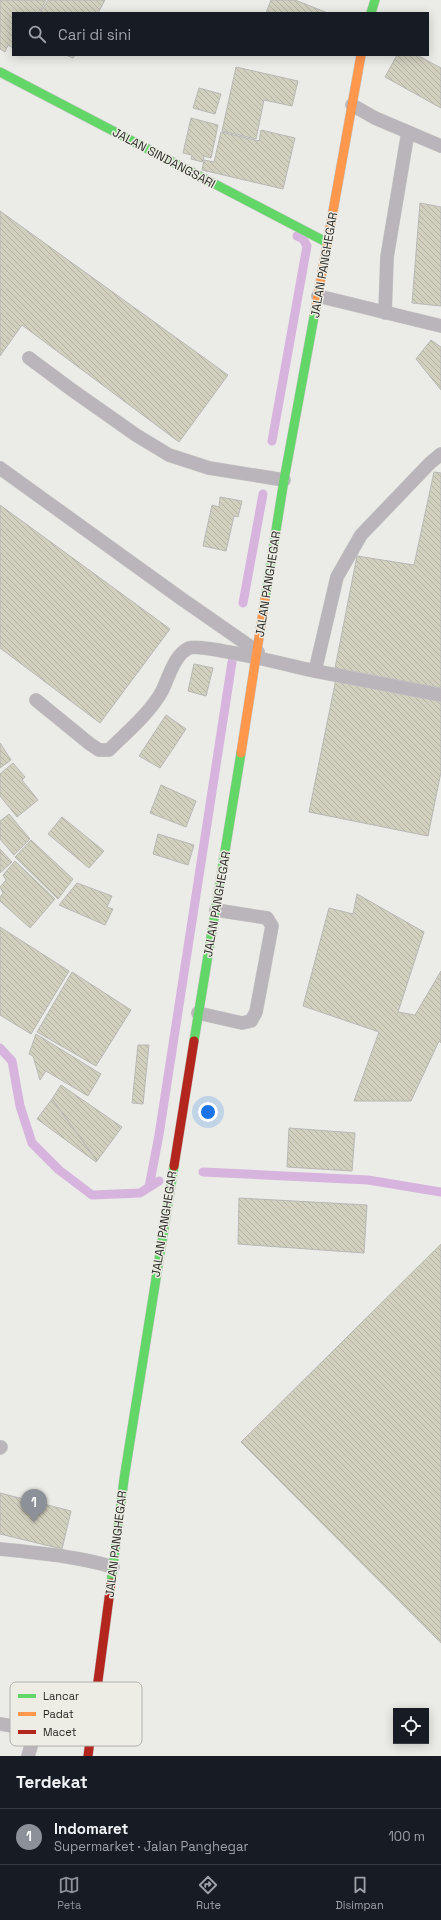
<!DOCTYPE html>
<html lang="id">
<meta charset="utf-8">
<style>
:root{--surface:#171b24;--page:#20242c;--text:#f1f3f6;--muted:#9ea1a6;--line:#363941;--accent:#8c9099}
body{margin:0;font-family:"Space Grotesk",sans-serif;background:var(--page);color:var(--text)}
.controls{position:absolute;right:12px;bottom:12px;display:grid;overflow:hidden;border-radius:0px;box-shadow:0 2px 10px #0003}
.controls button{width:36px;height:36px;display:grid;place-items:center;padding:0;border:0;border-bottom:1px solid var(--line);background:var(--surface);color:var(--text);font:20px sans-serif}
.you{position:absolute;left:208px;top:1112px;width:14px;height:14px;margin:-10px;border:3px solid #fff;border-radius:50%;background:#1a73e8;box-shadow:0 0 0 6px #1a73e833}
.badge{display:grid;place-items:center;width:26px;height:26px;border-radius:50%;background:var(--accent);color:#fff;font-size:13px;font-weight:700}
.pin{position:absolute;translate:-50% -33px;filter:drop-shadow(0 1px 2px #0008)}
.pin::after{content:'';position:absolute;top:21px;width:14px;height:12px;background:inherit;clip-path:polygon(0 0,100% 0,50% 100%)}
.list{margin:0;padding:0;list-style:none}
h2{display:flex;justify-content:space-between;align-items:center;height:52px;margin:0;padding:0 16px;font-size:17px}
h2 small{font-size:13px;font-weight:400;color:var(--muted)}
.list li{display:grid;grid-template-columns:26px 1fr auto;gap:12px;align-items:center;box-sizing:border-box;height:56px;padding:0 16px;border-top:1px solid var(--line)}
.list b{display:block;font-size:15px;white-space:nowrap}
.list p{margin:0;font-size:13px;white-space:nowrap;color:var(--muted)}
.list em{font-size:13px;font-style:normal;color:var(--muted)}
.icon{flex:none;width:22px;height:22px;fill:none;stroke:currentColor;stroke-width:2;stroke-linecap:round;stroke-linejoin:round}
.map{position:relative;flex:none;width:441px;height:1756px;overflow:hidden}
.search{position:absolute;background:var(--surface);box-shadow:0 2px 10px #0003;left:12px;right:12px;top:12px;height:44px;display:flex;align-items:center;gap:10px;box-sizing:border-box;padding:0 14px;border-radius:0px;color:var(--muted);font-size:15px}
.sheet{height:108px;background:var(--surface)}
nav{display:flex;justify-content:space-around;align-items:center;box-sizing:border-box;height:56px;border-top:1px solid var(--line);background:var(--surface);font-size:11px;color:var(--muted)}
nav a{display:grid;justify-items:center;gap:2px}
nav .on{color:var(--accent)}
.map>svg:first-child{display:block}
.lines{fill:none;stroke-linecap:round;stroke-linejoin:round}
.stream{stroke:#d7b4de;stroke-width:9}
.building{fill:url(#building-back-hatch);stroke:#b8b8b6}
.lane-casing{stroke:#c7c7c5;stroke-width:14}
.fast-casing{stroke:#c7c7c5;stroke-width:10}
.slow-casing{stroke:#c7c7c5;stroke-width:10}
.jam-casing{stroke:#c7c7c5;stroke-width:10}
.lane{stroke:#bab4bb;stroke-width:13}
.fast{stroke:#63d668;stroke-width:9}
.slow{stroke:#ff974d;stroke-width:9}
.jam{stroke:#b3261e;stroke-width:9}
.labels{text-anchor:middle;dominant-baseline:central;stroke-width:3;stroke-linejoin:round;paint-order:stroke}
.street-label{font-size:12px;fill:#2a2a27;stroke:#edede5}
.key{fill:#edede5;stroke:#b2b2ac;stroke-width:1}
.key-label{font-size:11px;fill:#2a2a27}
</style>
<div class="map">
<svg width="441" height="1756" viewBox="0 0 441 1756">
<defs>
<pattern id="building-back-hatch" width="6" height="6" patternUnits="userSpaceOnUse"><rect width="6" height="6" fill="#d1cfbe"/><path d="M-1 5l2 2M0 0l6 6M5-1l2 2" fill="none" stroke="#b4b2a3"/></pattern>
</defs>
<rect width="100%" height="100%" fill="#ebebe7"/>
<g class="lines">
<!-- stream -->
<g class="stream">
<path d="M272 441 307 246 303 239 297 236"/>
<path d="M243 603 263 494"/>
<path d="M0 1048 12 1061 20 1106 32 1143 59 1170 92 1195 140 1193 159 1181"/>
<path d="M203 1172 368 1180 441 1192"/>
<path d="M149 1187 159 1135 232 662"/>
</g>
</g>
<!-- building -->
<g class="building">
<path d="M0 0H46L39 13H13V48L8 45 5 52 0 49Z"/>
<path d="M48 0H105L98 13H40Z"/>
<path d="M271 0H295L328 13H266Z"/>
<path d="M66 55H75L73 58Z"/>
<path d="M397 55H417L441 68V108L385 77Z"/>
<path d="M236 67 298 81 292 106 264 100 256 139 222 131Z"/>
<path d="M199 88 221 94 215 114 193 108Z"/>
<path d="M191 118 218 125 211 158 204 156 203 162 191 159 192 155 183 153Z"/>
<path d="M261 130 295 138 283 189 202 170 204 160 214 162 221 132 259 141Z"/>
<path d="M420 203 441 207V306L412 303Z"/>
<path d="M0 211 228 375 179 442 22 325 0 356Z"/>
<path d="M431 340 441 347V390L416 359Z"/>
<path d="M434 472 441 473V688L335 668 357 556 414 565Z"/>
<path d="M220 497 242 501 238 517 234 516 226 551 203 546 212 505 219 507Z"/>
<path d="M0 505 170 629 100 723 0 648Z"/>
<path d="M194 664 213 668 206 696 188 691Z"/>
<path d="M336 679 441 699V772L428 836 309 812Z"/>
<path d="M166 715 186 729 160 768 139 756Z"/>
<path d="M0 743 11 760 0 768Z"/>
<path d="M13 763 25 777 22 780 38 800 17 817 0 796V774Z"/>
<path d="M161 785 196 801 186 827 150 813Z"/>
<path d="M9 814 30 839 14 855 0 839V821Z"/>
<path d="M62 817 104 851 89 868 48 834Z"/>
<path d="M158 834 194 845 188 865 153 854Z"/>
<path d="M31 840 73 879 58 899 15 857Z"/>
<path d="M0 849 12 862 0 873Z"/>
<path d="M15 861 55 899 30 928 0 901V897L3 893 0 887 6 880 3 875Z"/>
<path d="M77 883 112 896 107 907 113 909 105 925 59 905Z"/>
<path d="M357 894 424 932 398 1012 415 1015 441 971V1043L439 1041 411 1101H354L379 1032 303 1006 329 908 353 914Z"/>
<path d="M0 927 69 971 31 1034 0 1015Z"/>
<path d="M72 972 131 1010 96 1066 37 1032Z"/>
<path d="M36 1034 101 1074 88 1096 46 1071 40 1080 33 1056 29 1054Z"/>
<path d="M138 1045H149L143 1104 132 1103Z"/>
<path d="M61 1085 122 1127 97 1161 52 1099Z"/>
<path d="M52 1099 97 1161 96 1162 37 1119Z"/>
<path d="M289 1128 355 1133 352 1171 287 1167Z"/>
<path d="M239 1198 367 1205 364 1253 238 1244Z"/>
<path d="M441 1244V1643L241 1442Z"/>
<path d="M0 1493 71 1511 62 1549 0 1534Z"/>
</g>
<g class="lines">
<!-- lane casing -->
<g class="lane-casing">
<g id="lane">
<path d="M352 105 375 118 441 146"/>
<path d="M318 296 441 326"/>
<path d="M385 313 387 257 408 132"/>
<path d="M29 358 72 390 136 435 169 455 209 468 284 480"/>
<path d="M0 468 179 597 258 652"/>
<path d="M315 671 441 695"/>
<path d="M36 700 90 744 99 750H109C127 732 150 713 162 691 169 677 174 655 189 648 202 643 295 667 315 671L337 577 361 535 430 463 441 454"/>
<path d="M198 1013 242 1023 251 1021 256 1012 272 926 267 918 216 910"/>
<path d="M0 1448 1 1447"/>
<path d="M0 1549C38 1553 76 1556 113 1567"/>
<path d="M0 1724 90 1739"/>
<path d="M28 1756 36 1730"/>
</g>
</g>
<!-- fast casing -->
<g class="fast-casing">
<g id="fast">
<path d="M371 13 375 0"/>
<path d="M0 72 328 243"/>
<path d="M265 599 284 480 316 306"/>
<path d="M194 1041 241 753"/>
<path d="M111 1583 124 1479 174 1166"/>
</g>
</g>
<!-- slow casing -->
<g class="slow-casing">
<g id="slow">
<path d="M316 306 361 55"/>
<path d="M241 753 265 599"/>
</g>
</g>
<!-- jam casing -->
<g class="jam-casing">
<g id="jam">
<path d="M174 1166 194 1041"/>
<path d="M88 1756 111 1583"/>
</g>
</g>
<!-- lane -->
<use href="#lane" class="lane"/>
<!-- fast -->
<use href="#fast" class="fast"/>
<!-- slow -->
<use href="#slow" class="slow"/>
<!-- jam -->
<use href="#jam" class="jam"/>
</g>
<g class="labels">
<!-- street labels -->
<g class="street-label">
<text transform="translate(164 158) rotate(28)">JALAN SINDANGSARI</text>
<text transform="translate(324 265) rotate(-80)">JALAN PANGHEGAR</text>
<text transform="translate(268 584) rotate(-81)">JALAN PANGHEGAR</text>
<text transform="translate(217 904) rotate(-80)">JALAN PANGHEGAR</text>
<text transform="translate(164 1224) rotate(-81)">JALAN PANGHEGAR</text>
<text transform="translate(116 1544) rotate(-83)">JALAN PANGHEGAR</text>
</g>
</g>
<!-- legend -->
<rect x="10" y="1682" width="132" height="64" rx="6" class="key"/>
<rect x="18" y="1694" width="18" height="4" fill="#63d668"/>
<rect x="18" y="1712" width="18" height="4" fill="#ff974d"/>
<rect x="18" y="1730" width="18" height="4" fill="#b3261e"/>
<g class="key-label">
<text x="43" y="1700">Lancar</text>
<text x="43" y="1718">Padat</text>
<text x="43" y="1736">Macet</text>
</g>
</svg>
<div class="controls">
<button><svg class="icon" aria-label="locate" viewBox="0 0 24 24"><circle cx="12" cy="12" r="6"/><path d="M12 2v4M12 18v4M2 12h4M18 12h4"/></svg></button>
</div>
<div class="you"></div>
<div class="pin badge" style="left:34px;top:1522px">1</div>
<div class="search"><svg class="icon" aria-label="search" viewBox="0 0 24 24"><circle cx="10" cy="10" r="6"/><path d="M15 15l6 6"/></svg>Cari di sini</div>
</div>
<section class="sheet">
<h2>Terdekat<small></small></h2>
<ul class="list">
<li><span class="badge">1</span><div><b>Indomaret</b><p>Supermarket · Jalan Panghegar</p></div><em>100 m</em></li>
</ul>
</section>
<nav>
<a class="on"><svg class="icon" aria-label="map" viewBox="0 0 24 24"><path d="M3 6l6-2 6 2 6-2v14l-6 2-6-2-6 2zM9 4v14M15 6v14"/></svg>Peta</a>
<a><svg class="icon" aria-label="directions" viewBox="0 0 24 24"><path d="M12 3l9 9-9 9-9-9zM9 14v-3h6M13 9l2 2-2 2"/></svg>Rute</a>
<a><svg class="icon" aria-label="saved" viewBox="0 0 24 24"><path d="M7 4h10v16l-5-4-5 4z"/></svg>Disimpan</a>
</nav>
